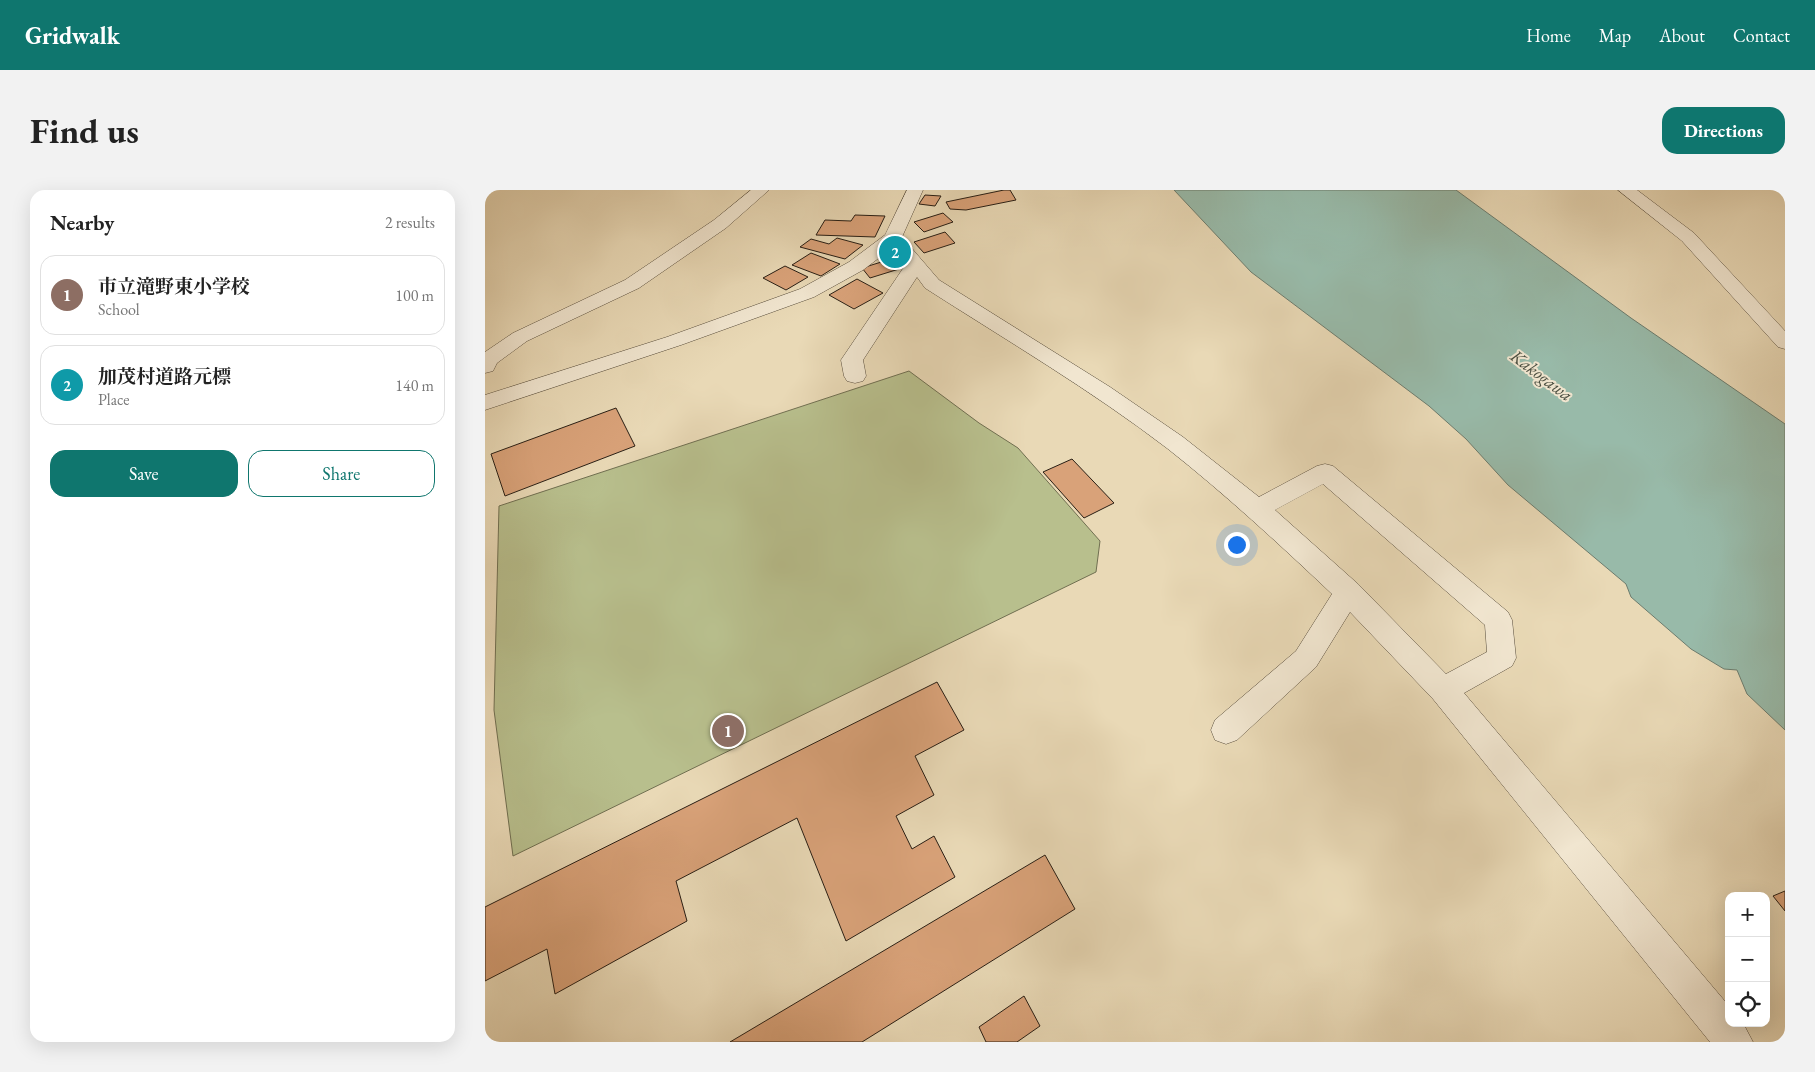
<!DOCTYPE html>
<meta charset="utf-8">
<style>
:root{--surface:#fff;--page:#f2f2f2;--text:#222;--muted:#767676;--line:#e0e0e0;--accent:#0f766e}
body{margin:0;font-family:"EB Garamond","Noto Serif JP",serif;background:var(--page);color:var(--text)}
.controls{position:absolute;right:15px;bottom:15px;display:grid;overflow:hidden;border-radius:10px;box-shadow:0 5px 20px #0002}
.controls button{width:45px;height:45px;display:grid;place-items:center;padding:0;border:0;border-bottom:1px solid var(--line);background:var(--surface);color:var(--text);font:25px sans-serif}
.you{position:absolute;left:751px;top:354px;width:18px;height:18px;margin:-12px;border:4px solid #fff;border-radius:50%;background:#1a73e8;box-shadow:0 0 0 8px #1a73e833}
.badge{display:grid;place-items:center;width:32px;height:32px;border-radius:50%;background:var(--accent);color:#fff;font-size:16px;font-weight:700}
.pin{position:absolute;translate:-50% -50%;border:2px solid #fff;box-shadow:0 1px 5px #0006}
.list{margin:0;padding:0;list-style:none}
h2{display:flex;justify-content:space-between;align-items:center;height:65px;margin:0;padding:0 20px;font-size:21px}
h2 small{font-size:16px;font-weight:400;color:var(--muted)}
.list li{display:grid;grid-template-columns:32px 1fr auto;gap:15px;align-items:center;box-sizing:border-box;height:80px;margin:0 10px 10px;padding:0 10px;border:1px solid var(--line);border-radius:15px}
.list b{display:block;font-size:19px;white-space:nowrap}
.list p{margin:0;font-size:16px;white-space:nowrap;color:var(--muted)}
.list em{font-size:16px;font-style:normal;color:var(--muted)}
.actions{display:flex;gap:10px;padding:15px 20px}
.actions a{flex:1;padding:11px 0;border:1px solid var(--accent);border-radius:15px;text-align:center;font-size:18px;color:var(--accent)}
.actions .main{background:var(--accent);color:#fff}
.icon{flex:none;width:28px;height:28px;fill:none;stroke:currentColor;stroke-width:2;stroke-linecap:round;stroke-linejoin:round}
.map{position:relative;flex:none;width:1300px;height:852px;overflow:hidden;border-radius:15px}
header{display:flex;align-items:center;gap:30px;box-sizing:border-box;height:70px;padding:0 25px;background:var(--accent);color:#fff}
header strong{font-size:24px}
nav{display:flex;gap:28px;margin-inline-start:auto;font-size:18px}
.intro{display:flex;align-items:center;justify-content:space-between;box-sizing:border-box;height:120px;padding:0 30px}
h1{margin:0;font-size:35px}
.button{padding:12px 22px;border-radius:15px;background:var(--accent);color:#fff;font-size:18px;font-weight:700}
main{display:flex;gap:30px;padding:0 30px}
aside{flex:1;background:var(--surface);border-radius:15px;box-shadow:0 5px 20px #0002}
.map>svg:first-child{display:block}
.green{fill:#b8bf8d;stroke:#706f51}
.water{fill:#98baa9;stroke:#6c7c6e}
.building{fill:#d9a279;stroke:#291f15}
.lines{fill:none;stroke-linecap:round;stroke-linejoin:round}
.minor-casing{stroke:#594e3d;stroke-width:1}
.minor{fill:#f1e6d0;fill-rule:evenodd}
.labels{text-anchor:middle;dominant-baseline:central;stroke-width:4;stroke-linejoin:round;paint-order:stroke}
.far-water-label{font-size:18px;font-style:italic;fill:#4a4e41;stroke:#f1e6d0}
</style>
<header>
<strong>Gridwalk</strong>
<nav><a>Home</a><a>Map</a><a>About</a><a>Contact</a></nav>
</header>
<div class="intro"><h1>Find us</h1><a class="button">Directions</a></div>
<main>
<aside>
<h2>Nearby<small>2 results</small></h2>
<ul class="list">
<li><span class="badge" style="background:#8d6e63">1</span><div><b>市立滝野東小学校</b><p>School</p></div><em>100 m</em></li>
<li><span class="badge" style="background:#0f9aa8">2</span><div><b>加茂村道路元標</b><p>Place</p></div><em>140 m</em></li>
</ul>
<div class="actions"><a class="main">Save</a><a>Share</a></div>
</aside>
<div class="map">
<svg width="1300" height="852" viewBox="0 0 1300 852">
<rect width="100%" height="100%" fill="#e9d9b6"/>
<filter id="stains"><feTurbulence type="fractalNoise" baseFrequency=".004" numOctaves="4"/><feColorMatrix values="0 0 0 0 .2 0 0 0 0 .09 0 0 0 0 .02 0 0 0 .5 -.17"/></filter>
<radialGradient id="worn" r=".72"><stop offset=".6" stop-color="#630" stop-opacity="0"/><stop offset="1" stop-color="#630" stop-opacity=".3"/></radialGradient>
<!-- green -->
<path class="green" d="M424 181 494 233 533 258 615 351 611 382 28 666 9 520 14 316Z"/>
<!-- water -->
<path class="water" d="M689 0H971L1146 128 1300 234V540L1262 504 1252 480 1239 479 1206 459 1146 407 1141 394 1023 295 981 249 944 216 766 82Z"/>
<!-- building -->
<g class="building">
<path d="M519 0H525L531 10 481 20 465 19 461 12Z"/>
<path d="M440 5 456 6 450 16 434 14Z"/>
<path d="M458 23 468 32 439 42 429 32Z"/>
<path d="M370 25 400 26 390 47 331 45 340 30 366 31Z"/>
<path d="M460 42 470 53 439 63 429 52Z"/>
<path d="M352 48 378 55 360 69 315 57 326 49 344 54Z"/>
<path d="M326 63 355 74 336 86 307 75Z"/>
<path d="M406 69 414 79 385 88 377 78Z"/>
<path d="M300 76 323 87 301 100 278 88Z"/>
<path d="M372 89 398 103 369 119 344 105Z"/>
<path d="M131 218 150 256 20 306 6 264Z"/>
<path d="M587 269 629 313 599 328 558 282Z"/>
<path d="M452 492 479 540 430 566 449 605 411 626 427 659 449 646 470 687 361 751 312 628 191 691 202 731 70 804 62 759 0 791V717Z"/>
<path d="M560 665 590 719 377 852H245Z"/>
<path d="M1300 701V721L1288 706Z"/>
<path d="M539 806 555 836 532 852H501L494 837Z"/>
</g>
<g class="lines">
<!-- minor casing -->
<g class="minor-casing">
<g id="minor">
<path d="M266 0H284L241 38 154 98 42 151 12 173 8 181 0 183V162L28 143 140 90 229 30Z"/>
<path d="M422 0H438L417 47 454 90 625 197 698 247 774 307 832 276 840 274 848 276 1023 422 1027 430 1031 468 1027 476 979 503 1244 816V833H1258L1268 852H1225L948 509 865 422 831 477 752 550 741 554 730 550 726 540 730 530 811 461 847 404C794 354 740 304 683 259 606 200 521 150 440 98L432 87 378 170 381 186 378 191 370 193 362 191 359 186 356 170 421 74 407 58 378 80 329 107 196 155 0 220V205L182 147 315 99 364 72 400 45ZM838 294 1000 435 1002 462 961 484 873 394 790 320Z"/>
<path d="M1133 0H1152L1209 43 1300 141V159L1293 157 1197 51Z"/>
</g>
</g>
<!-- minor -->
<use href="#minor" class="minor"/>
</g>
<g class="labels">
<!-- far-water labels -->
<g class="far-water-label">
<text transform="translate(1057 185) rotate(37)">Kakogawa</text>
</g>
</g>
<rect width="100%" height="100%" filter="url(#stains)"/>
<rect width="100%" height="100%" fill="url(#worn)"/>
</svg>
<div class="controls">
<button>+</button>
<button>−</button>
<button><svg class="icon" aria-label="locate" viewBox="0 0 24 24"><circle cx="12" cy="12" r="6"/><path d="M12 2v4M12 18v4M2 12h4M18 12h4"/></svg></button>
</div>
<div class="you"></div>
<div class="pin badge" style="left:243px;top:541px;background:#8d6e63">1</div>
<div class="pin badge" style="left:410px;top:62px;background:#0f9aa8">2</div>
</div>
</main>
